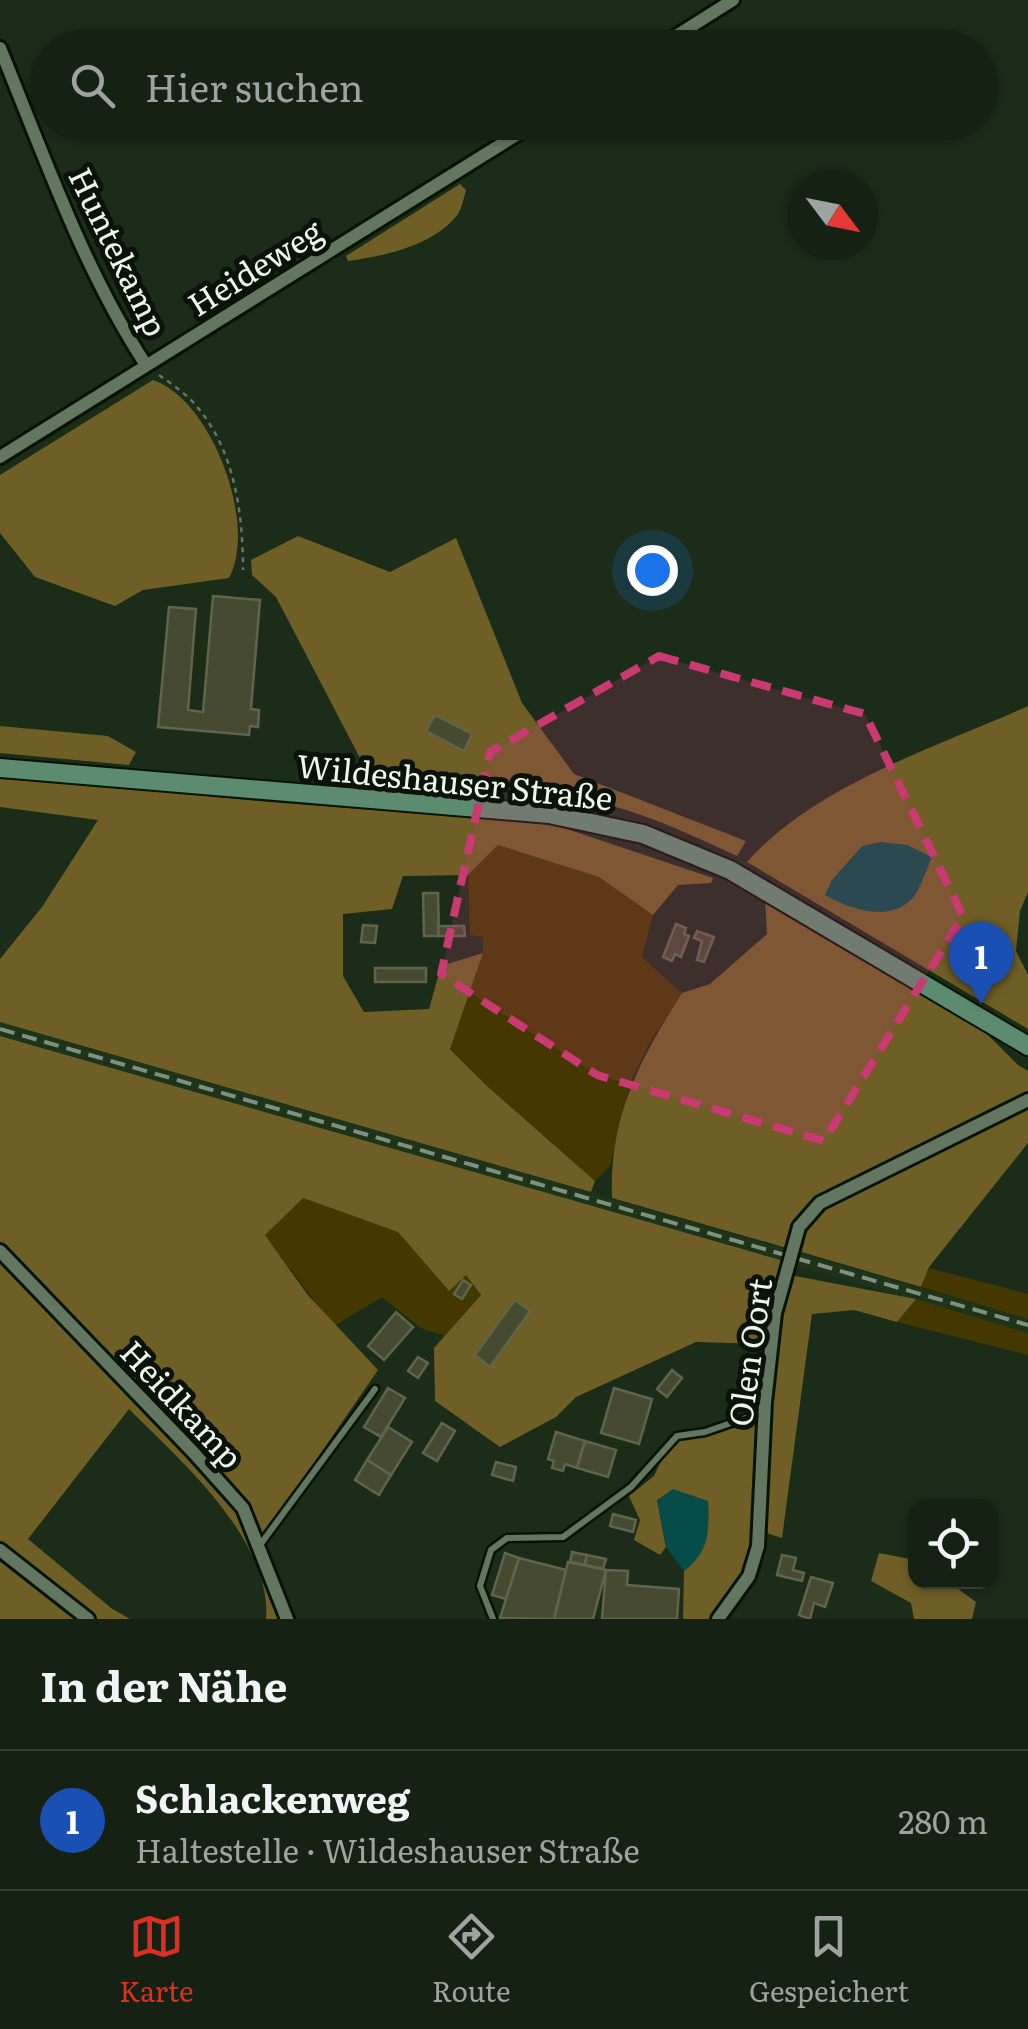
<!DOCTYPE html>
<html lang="de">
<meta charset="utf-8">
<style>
:root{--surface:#142113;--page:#212e21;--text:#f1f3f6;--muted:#9da3a0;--line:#333e33;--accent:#d93025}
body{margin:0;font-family:Literata,serif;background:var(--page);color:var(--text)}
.controls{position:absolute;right:30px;bottom:30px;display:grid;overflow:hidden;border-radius:20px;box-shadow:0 2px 8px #0004}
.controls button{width:90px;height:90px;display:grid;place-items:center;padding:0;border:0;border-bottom:2px solid var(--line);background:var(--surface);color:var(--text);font:50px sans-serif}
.compass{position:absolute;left:788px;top:170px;width:90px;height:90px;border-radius:50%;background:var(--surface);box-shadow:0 2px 8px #0004;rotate:122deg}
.you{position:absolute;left:652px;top:570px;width:35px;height:35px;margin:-25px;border:8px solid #fff;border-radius:50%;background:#1a73e8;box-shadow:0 0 0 15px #1a73e833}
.badge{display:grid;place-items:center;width:65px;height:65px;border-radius:50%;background:var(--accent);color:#fff;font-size:32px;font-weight:700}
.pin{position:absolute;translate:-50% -82px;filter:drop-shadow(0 2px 5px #0008)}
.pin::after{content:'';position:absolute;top:52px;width:35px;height:30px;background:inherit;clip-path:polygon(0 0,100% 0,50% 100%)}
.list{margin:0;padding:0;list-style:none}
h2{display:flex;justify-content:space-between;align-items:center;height:130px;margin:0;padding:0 40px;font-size:42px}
h2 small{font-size:32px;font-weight:400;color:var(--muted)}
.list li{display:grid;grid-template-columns:65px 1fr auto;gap:30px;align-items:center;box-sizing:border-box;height:140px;padding:0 40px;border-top:2px solid var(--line)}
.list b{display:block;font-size:38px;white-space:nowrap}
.list p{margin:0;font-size:32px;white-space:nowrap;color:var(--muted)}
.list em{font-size:32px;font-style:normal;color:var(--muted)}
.icon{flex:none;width:55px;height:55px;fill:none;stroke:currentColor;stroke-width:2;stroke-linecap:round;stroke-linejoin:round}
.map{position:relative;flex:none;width:1028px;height:1619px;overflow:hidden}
.search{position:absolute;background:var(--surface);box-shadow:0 2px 8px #0004;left:30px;right:30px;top:30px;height:110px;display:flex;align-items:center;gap:25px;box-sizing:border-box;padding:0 35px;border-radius:55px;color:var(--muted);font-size:38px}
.sheet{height:270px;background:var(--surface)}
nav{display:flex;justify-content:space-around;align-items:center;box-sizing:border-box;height:140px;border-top:2px solid var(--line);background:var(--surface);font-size:28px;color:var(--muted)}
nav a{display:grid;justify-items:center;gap:5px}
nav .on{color:var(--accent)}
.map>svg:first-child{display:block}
.built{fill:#1d331a}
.green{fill:#453700}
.forest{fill:#6f5e26}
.water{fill:#064c48}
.building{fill:#454a30;stroke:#60654a;stroke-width:2.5}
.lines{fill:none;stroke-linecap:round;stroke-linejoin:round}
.lane-casing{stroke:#051404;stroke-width:11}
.street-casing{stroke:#051404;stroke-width:18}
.secondary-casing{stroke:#051404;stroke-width:22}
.path{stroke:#667564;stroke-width:2.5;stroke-dasharray:5 5;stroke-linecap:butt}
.lane{stroke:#637760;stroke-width:6}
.street{stroke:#637760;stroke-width:12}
.secondary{stroke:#5d8b6f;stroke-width:18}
.rail{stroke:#818f7f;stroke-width:4;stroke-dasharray:15 8;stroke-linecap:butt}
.street-bridge-casing{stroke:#051404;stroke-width:18;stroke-linecap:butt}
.street-bridge{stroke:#637760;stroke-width:12}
.marked{fill:#c83a71;fill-opacity:0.2;stroke:#c83a71;stroke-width:8;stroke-dasharray:20 12;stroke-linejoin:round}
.labels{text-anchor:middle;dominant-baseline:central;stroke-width:10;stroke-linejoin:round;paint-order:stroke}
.street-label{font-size:32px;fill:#edf8eb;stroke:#0b120a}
</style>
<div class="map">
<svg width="1028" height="1619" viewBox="0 0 1028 1619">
<rect width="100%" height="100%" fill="#1b2c19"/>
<!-- built -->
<path class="built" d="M0 1022 1028 1319V1333L0 1036Z"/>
<!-- green -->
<g class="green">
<path d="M498 845 599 877 653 915 642 957 682 993 649 1044 631 1081 610 1166 595 1181 488 1087 450 1048 483 953V937L470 935 468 875Z"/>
<path d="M303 1198 398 1232 449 1291 465 1274 481 1295 445 1336 421 1328 382 1297 334 1326 264 1235Z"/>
<path d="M929 1268 1028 1294V1319L921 1287Z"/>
<path d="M916 1299 1028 1333V1355L897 1322Z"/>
</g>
<!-- forest -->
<g class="forest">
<path d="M460 184 466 190C464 197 462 208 458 214 435 245 385 256 348 261L346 256Z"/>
<path d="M153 380C212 400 258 524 229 578L143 590 115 606 35 577 0 533V475Z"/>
<path d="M298 536 390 572 456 538 522 703 574 774 746 841 737 856C695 837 653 816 608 805 538 788 446 787 372 781L276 597 252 575 251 560Z"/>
<path d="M1028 706V892L1020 911 1016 951 1028 975V1029L747 862C814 786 936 747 1028 706Z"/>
<path d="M0 726 108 736 136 752 129 765 0 753Z"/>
<path d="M0 776 270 802 549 823 713 878 711 883 678 885 653 915 599 877 498 845 468 875 403 876 392 909 343 914V976L364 1012 429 1009 441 966 483 953 450 1049 488 1087 595 1181 591 1192 0 1022V959L42 907 98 820 0 807Z"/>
<path d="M765 898 978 1025 1018 1065 1028 1071V1095L817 1199 787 1248 612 1198C609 1117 640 1059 682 993L710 984 767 934Z"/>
<path d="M0 1036 784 1261 770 1312 765 1344 696 1342 576 1397 556 1417 500 1447 435 1401 434 1348 481 1295 466 1275 449 1291 398 1232 303 1198 265 1235 307 1294 378 1370 263 1537 246 1506 0 1246Z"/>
<path d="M1028 1106V1143L929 1267 921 1287 798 1251 803 1230 823 1207Z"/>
<path d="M0 1259 191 1453 241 1511 282 1619H266C272 1540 181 1461 129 1409L28 1539 111 1608 130 1619H94L0 1546Z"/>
<path d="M790 1275 916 1299 897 1322 854 1310 812 1314 782 1538 763 1532 777 1314Z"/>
<path d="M757 1417 753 1545 745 1574 713 1619H683L684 1571C708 1552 709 1530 708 1501L657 1500 666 1547 660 1555 634 1540 640 1520 629 1496 654 1476 665 1452 679 1438Z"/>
<path d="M879 1553 915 1560 916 1582H949L976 1602 972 1619H914L911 1603 871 1581Z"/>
<path d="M0 1555 82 1619H0Z"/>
</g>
<!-- water -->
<g class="water">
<path d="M881 842 907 845 932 857C927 868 922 884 915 895 894 924 851 910 825 895L832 880 862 846Z"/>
<path d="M673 1489 708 1501C709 1532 710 1551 684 1571L666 1547 657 1500Z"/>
</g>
<!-- building -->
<g class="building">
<path d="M213 596 260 600 251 709 259 710 258 727 250 726 249 735 158 727 169 607 196 609 188 710 203 712Z"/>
<path d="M435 715 472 734 464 751 426 731Z"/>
<path d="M423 893H438L439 936H424Z"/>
<path d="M676 924 686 928 684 934 689 936 681 957 675 954 672 961 663 957Z"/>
<path d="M363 925 377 926 375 943 361 942Z"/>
<path d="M438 926H464L465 936H439Z"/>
<path d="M697 931 714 937 704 962 697 960 702 941 694 938Z"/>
<rect x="375" y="968" width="51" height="14"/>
<path d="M463 1280 471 1285 462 1299 454 1294Z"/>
<path d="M515 1300 530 1311 490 1367 475 1355Z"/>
<path d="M396 1312 413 1327 384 1360 368 1346Z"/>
<path d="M418 1357 428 1363 418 1378 408 1371Z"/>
<path d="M672 1370 682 1378 667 1397 657 1389Z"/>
<path d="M388 1388 405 1398 381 1437 364 1427Z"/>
<path d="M614 1388 652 1399 639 1444 601 1433Z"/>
<path d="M442 1423 455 1431 437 1461 423 1453Z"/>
<path d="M388 1427 412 1442 391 1475 367 1460Z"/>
<path d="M556 1432 585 1441 577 1468 565 1464 563 1471 552 1468 554 1461 548 1459Z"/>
<path d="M585 1441 616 1450 608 1477 577 1468Z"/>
<path d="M367 1460 391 1475 379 1495 355 1480Z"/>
<path d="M496 1462 516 1467 513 1481 492 1475Z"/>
<path d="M613 1514 636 1520 633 1532 610 1526Z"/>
<path d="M572 1552 587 1555 585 1565 570 1562Z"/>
<path d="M505 1553 519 1558 506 1599 492 1595Z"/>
<path d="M587 1555 606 1559 603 1569 585 1565Z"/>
<path d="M782 1555 796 1558 793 1570 804 1573 802 1581 777 1575Z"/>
<path d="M519 1558 566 1570 554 1619 500 1618Z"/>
<path d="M568 1562 606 1570 593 1619H554Z"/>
<path d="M606 1570 628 1571 627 1585 679 1589 677 1619H602Z"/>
<path d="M811 1577 833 1583 825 1607 814 1603 810 1619 799 1615Z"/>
</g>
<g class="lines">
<!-- lane casing -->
<g class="lane-casing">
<g id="lane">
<path d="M260 1545 375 1389"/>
<path d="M493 1619 480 1586 491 1550 507 1538 563 1537 631 1487 677 1436 705 1432 763 1412"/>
</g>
</g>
<!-- street casing -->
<g class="street-casing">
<g id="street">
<path d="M0 48C44 155 83 269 146 365"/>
<path d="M657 48 733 0"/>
<path d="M0 457 537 122"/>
<path d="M799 1227 820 1203 1028 1100"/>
<path d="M0 1251 193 1452 243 1508 287 1619"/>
<path d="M0 1550 88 1619"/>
<path d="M718 1619 749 1576 758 1546 765 1402 775 1313 783 1285"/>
</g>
</g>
<!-- secondary casing -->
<g class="secondary-casing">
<path id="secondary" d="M0 768 549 814 643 834 730 870 1028 1046"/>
</g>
<!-- path -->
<path class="path" d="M159 375C170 383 182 391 191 400 234 445 243 511 243 570"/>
<!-- lane -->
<use href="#lane" class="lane"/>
<!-- street -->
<use href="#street" class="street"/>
<!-- secondary -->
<use href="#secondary" class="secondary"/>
<!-- rail -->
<path class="rail" d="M0 1029 1028 1325"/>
<!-- street-bridge casing -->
<g class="street-bridge-casing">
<path id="street-bridge" d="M783 1285 799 1227"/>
</g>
<!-- street-bridge -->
<use href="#street-bridge" class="street-bridge"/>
</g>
<!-- marked area -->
<path class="marked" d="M659 656 865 714 963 916 824 1141 597 1075 441 974 490 752Z"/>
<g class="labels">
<!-- street labels -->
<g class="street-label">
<text transform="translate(120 251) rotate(64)">Huntekamp</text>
<text transform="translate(254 266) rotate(-32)">Heideweg</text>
<text transform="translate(455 780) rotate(6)">Wildeshauser Straße</text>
<text transform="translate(748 1352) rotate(-82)">Olen Oort</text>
<text transform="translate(183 1403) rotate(47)">Heidkamp</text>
</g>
</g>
</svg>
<div class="controls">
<button><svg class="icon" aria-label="locate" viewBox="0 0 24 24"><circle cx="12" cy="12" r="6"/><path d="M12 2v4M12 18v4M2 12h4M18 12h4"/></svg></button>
</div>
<svg class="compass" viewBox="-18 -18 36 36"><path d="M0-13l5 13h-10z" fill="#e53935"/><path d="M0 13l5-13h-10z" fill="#9da3a0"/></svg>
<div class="you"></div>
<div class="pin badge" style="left:981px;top:1004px;background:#1a4fb4">1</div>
<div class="search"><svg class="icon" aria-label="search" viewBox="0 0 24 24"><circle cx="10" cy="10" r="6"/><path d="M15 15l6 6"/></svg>Hier suchen</div>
</div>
<section class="sheet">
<h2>In der Nähe<small></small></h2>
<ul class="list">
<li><span class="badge" style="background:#1a4fb4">1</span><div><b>Schlackenweg</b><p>Haltestelle · Wildeshauser Straße</p></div><em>280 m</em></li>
</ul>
</section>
<nav>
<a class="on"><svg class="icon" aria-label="map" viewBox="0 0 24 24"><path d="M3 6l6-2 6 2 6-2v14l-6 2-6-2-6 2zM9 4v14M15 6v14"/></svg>Karte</a>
<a><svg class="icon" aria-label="directions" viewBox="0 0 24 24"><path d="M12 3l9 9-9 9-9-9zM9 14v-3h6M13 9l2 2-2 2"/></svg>Route</a>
<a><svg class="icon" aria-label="saved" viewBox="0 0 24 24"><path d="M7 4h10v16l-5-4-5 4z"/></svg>Gespeichert</a>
</nav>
